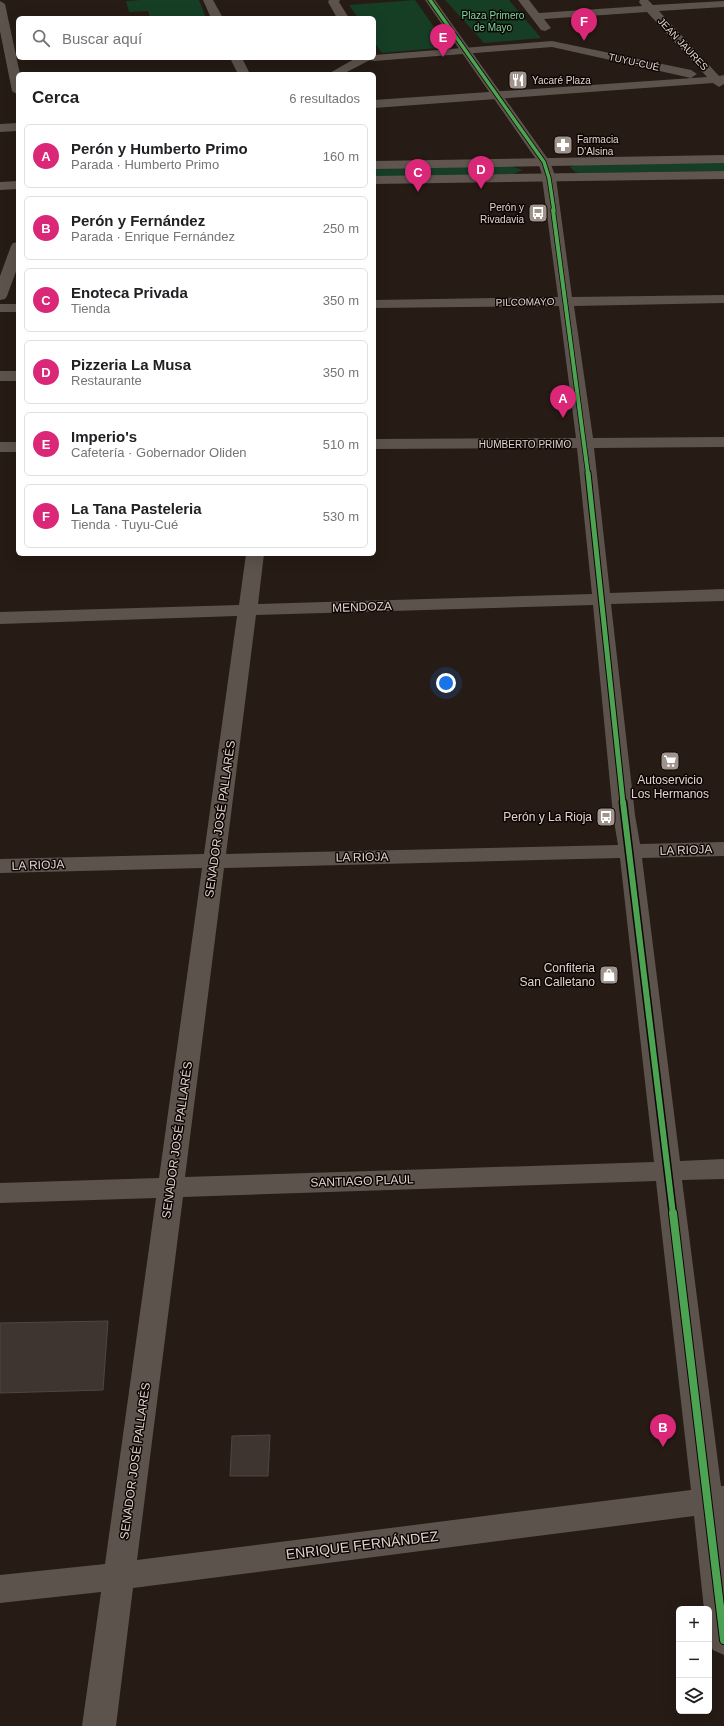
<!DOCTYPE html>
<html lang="es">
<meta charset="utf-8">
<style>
:root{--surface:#fff;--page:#f6f6f6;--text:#202124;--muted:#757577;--line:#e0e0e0;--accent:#db2777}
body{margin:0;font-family:Helvetica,sans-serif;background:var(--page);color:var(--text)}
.controls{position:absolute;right:12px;bottom:12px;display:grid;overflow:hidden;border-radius:6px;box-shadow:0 4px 16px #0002}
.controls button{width:36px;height:36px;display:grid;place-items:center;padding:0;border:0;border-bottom:1px solid var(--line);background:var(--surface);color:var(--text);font:20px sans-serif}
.you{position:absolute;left:446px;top:683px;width:14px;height:14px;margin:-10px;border:3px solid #fff;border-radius:50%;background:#1a73e8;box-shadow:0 0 0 6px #1a73e833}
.badge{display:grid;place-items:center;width:26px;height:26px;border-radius:50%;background:var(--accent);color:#fff;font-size:13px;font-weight:700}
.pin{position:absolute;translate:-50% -33px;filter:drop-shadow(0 1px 2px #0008)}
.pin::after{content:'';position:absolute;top:21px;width:14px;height:12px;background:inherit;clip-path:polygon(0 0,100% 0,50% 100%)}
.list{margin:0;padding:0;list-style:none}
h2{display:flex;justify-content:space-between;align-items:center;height:52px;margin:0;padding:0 16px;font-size:17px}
h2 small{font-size:13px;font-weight:400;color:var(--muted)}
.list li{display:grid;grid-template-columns:26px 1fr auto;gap:12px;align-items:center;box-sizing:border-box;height:64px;margin:0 8px 8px;padding:0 8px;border:1px solid var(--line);border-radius:6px}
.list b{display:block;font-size:15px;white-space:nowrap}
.list p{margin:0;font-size:13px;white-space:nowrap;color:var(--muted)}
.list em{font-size:13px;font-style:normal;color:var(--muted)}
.icon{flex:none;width:22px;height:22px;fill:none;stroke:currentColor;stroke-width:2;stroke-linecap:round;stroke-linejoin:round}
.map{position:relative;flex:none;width:724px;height:1726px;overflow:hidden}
.search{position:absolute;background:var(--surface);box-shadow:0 4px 16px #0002;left:16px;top:16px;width:360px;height:44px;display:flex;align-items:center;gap:10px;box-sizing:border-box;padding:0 14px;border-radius:6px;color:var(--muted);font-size:15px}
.panel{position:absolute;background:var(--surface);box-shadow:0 4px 16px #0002;left:16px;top:72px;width:360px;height:484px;border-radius:6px}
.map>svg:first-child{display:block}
.green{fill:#153e25}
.building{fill:#3f3530;stroke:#504641}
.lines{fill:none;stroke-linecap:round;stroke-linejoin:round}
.minor{fill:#5d534d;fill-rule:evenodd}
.tertiary{fill:#5d534d;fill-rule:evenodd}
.secondary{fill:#61554f;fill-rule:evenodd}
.cycleway-far4-casing{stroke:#0e0604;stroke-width:5}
.cycleway-far3-casing{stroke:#0e0604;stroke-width:5.5}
.cycleway-far2-casing{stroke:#0e0604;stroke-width:7}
.cycleway-far1-casing{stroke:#0e0604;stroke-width:9}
.cycleway-casing{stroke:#0e0604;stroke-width:10}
.cycleway-far4{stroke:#4ca352;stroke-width:3.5}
.cycleway-far3{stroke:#4ca352;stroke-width:4}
.cycleway-far2{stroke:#4ca352;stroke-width:5}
.cycleway-far1{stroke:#4ca352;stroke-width:6}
.cycleway{stroke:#4ca352;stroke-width:8}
.labels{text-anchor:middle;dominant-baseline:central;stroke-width:3;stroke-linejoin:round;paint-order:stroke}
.far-park-label{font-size:10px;fill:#7bdd9d;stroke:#0e0604}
.far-street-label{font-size:10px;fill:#e1d3cc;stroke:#0e0604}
.far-poi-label{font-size:10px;fill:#e1d3cc;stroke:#0e0604;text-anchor:start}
.street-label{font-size:12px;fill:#e1d3cc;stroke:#0e0604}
.poi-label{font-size:12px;fill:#e1d3cc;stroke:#0e0604;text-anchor:end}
.near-street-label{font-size:14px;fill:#e1d3cc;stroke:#0e0604}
</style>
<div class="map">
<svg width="724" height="1726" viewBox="0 0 724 1726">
<rect width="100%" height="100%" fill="#261b15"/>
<!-- green -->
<g class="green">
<path d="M142 0H199L206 18H150L148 11 129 12 126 1Z"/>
<path d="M415 0 448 47 382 53 374 42V18H358L349 5Z"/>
<path d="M445 0H509L541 38 484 43Z"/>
<path d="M724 162V171L580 173 575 172 570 167 575 165Z"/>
<path d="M510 166 523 170 513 174 374 177V168Z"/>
</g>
<!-- building -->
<g class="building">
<path d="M108 1321 103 1390 0 1393V1323Z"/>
<path d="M270 1435 268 1476H230L232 1436Z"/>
</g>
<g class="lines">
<!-- minor -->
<g class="minor">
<path d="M203 0H213L223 18H211Z"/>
<path d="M329 0H340L339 2 349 18H337L328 2Z"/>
<path d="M518 0H529L539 13 642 6 639 2 640 0H648L653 5 724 1V7L659 11 719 76 724 75V84L719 87 713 83 374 108V100L707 77 647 12 544 19 551 28 545 31 541 30Z"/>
<path d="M0 1 5 4 20 74H18V95L12 91 0 31Z"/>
<path d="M552 41 691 70 697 74 691 78 552 47 374 61 370 60 343 74H328L356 58H374V55Z"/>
<path d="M230 58H242L250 74H238Z"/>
<path d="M18 123V131L0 132V124Z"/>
<path d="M549 174 554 175 556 178 572 297 724 295V303L574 306 593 438 724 437V447L594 448 610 593 724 589V601L611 604 635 815 640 844 724 842V856L642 858 680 1161 724 1159V1179L682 1180 721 1486H724V1655L713 1650 709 1642V1609H704L694 1516 133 1588 116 1726H82L101 1592 0 1603V1575L105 1564 156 1198 0 1203V1183L159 1178 202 868 0 873V859L204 854 237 616 0 624V612L239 605 246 554H264L258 604 592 594 577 448 374 449V439L576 438 559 306 374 308V300L558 297 542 178 544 175ZM593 605 613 815 618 845 226 854 256 615ZM620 858 654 1162 185 1177 224 868ZM656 1181 691 1490 137 1560 183 1197Z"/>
<path d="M18 242V266L7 296 5 299 0 300V276L11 246 13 243Z"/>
<rect x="0" y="304" width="18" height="8"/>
<rect x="0" y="371" width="18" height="10"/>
<rect x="0" y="442" width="18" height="10"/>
</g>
<!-- tertiary -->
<path class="tertiary" d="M425 0H435L550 162 556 178 554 181H544L538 162Z"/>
<!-- secondary -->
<g class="secondary">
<path d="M724 155V163L374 169V161Z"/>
<path d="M724 171V179L374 184V176Z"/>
<path d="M18 181V189L0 190V182Z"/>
</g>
<!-- cycleway-far4 casing -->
<g class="cycleway-far4-casing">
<path id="cycleway-far4" d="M430 0 544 162 549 178 554 211"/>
</g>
<!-- cycleway-far3 casing -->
<g class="cycleway-far3-casing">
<path id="cycleway-far3" d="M553 210 588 474"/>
</g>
<!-- cycleway-far2 casing -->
<g class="cycleway-far2-casing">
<path id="cycleway-far2" d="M588 473 623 803"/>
</g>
<!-- cycleway-far1 casing -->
<g class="cycleway-far1-casing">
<path id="cycleway-far1" d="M623 802 673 1214"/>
</g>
<!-- cycleway casing -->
<g class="cycleway-casing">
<path id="cycleway" d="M673 1213 724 1640"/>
</g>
<!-- cycleway-far4 -->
<use href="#cycleway-far4" class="cycleway-far4"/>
<!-- cycleway-far3 -->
<use href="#cycleway-far3" class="cycleway-far3"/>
<!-- cycleway-far2 -->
<use href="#cycleway-far2" class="cycleway-far2"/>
<!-- cycleway-far1 -->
<use href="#cycleway-far1" class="cycleway-far1"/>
<!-- cycleway -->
<use href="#cycleway" class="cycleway"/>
</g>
<!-- icons -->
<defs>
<g id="restaurant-square" transform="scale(1)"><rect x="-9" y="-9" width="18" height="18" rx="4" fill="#a0938c" stroke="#0e0604"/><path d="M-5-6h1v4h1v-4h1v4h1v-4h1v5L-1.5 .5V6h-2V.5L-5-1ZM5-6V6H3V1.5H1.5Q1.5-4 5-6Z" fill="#fff"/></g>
<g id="pharmacy-square" transform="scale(1)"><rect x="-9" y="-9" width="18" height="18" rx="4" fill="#a0938c" stroke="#0e0604"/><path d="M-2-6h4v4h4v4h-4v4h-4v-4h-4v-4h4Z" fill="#fff"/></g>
<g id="bus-square" transform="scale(1)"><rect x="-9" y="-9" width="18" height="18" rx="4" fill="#a0938c" stroke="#0e0604"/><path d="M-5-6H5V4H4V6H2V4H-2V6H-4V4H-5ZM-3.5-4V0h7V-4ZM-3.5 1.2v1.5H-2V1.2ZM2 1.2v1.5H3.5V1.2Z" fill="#fff"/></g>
<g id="supermarket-square" transform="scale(1)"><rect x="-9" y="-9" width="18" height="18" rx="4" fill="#a0938c" stroke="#0e0604"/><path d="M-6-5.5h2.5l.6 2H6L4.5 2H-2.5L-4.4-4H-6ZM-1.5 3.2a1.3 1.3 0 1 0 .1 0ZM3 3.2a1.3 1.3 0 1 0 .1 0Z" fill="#fff"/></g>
<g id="shop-square" transform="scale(1)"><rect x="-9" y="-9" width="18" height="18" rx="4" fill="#a0938c" stroke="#0e0604"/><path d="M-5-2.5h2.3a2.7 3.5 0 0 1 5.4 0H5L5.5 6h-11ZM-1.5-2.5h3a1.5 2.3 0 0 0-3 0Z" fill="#fff"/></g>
</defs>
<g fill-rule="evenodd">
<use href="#restaurant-square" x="518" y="80"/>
<use href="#pharmacy-square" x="563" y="145"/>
<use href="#bus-square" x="538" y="213"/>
<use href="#supermarket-square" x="670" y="761"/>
<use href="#bus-square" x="606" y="817"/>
<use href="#shop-square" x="609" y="975"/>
</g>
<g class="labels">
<!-- far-park labels -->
<g class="far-park-label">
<text x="493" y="15">Plaza Primero<tspan x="493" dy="12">de Mayo</tspan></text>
</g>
<!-- far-street labels -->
<g class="far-street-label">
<text transform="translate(683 44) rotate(47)">JEAN JAURES</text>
<text transform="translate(634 62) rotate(12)">TUYU-CUÉ</text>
<text transform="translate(525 302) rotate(-1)">PILCOMAYO</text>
<text x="525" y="444">HUMBERTO PRIMO</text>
</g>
<!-- far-poi labels -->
<g class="far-poi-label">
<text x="532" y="80">Yacaré Plaza</text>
<text x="577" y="139">Farmacia<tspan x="577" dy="12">D'Alsina</tspan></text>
<text x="524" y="207" text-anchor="end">Perón y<tspan x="524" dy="12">Rivadavia</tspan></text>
</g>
<!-- street labels -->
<g class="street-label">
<text transform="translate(362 607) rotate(-2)">MENDOZA</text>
<text transform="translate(220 819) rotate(-82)">SENADOR JOSÉ PALLARÉS</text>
<text transform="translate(686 850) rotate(-2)">LA RIOJA</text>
<text transform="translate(362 857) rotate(-1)">LA RIOJA</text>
<text transform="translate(38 865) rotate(-2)">LA RIOJA</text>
<text transform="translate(177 1140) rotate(-82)">SENADOR JOSÉ PALLARÉS</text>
<text transform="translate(362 1181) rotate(-2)">SANTIAGO PLAUL</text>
<text transform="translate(135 1461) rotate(-82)">SENADOR JOSÉ PALLARÉS</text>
</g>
<!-- poi labels -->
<g class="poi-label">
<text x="670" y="780" text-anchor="middle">Autoservicio<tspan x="670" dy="14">Los Hermanos</tspan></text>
<text x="592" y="817">Perón y La Rioja</text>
<text x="595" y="968">Confiteria<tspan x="595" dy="14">San Calletano</tspan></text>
</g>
<!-- near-street labels -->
<g class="near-street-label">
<text transform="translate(362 1545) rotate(-7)">ENRIQUE FERNÁNDEZ</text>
</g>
</g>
</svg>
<div class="controls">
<button>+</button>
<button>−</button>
<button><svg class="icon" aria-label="layers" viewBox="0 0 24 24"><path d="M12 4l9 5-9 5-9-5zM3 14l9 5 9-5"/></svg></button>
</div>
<div class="you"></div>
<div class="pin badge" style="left:563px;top:418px">A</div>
<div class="pin badge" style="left:663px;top:1447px">B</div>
<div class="pin badge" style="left:418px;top:192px">C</div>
<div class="pin badge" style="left:481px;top:189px">D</div>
<div class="pin badge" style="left:443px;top:57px">E</div>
<div class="pin badge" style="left:584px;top:41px">F</div>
<div class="search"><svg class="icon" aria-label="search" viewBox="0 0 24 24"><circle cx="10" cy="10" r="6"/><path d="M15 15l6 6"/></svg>Buscar aquí</div>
<section class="panel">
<h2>Cerca<small>6 resultados</small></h2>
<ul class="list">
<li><span class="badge">A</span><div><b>Perón y Humberto Primo</b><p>Parada · Humberto Primo</p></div><em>160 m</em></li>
<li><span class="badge">B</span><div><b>Perón y Fernández</b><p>Parada · Enrique Fernández</p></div><em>250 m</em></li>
<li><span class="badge">C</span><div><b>Enoteca Privada</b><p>Tienda</p></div><em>350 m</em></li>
<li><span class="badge">D</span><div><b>Pizzeria La Musa</b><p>Restaurante</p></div><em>350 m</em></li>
<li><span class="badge">E</span><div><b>Imperio's</b><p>Cafetería · Gobernador Oliden</p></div><em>510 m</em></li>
<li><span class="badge">F</span><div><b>La Tana Pasteleria</b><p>Tienda · Tuyu-Cué</p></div><em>530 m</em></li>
</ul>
</section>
</div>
